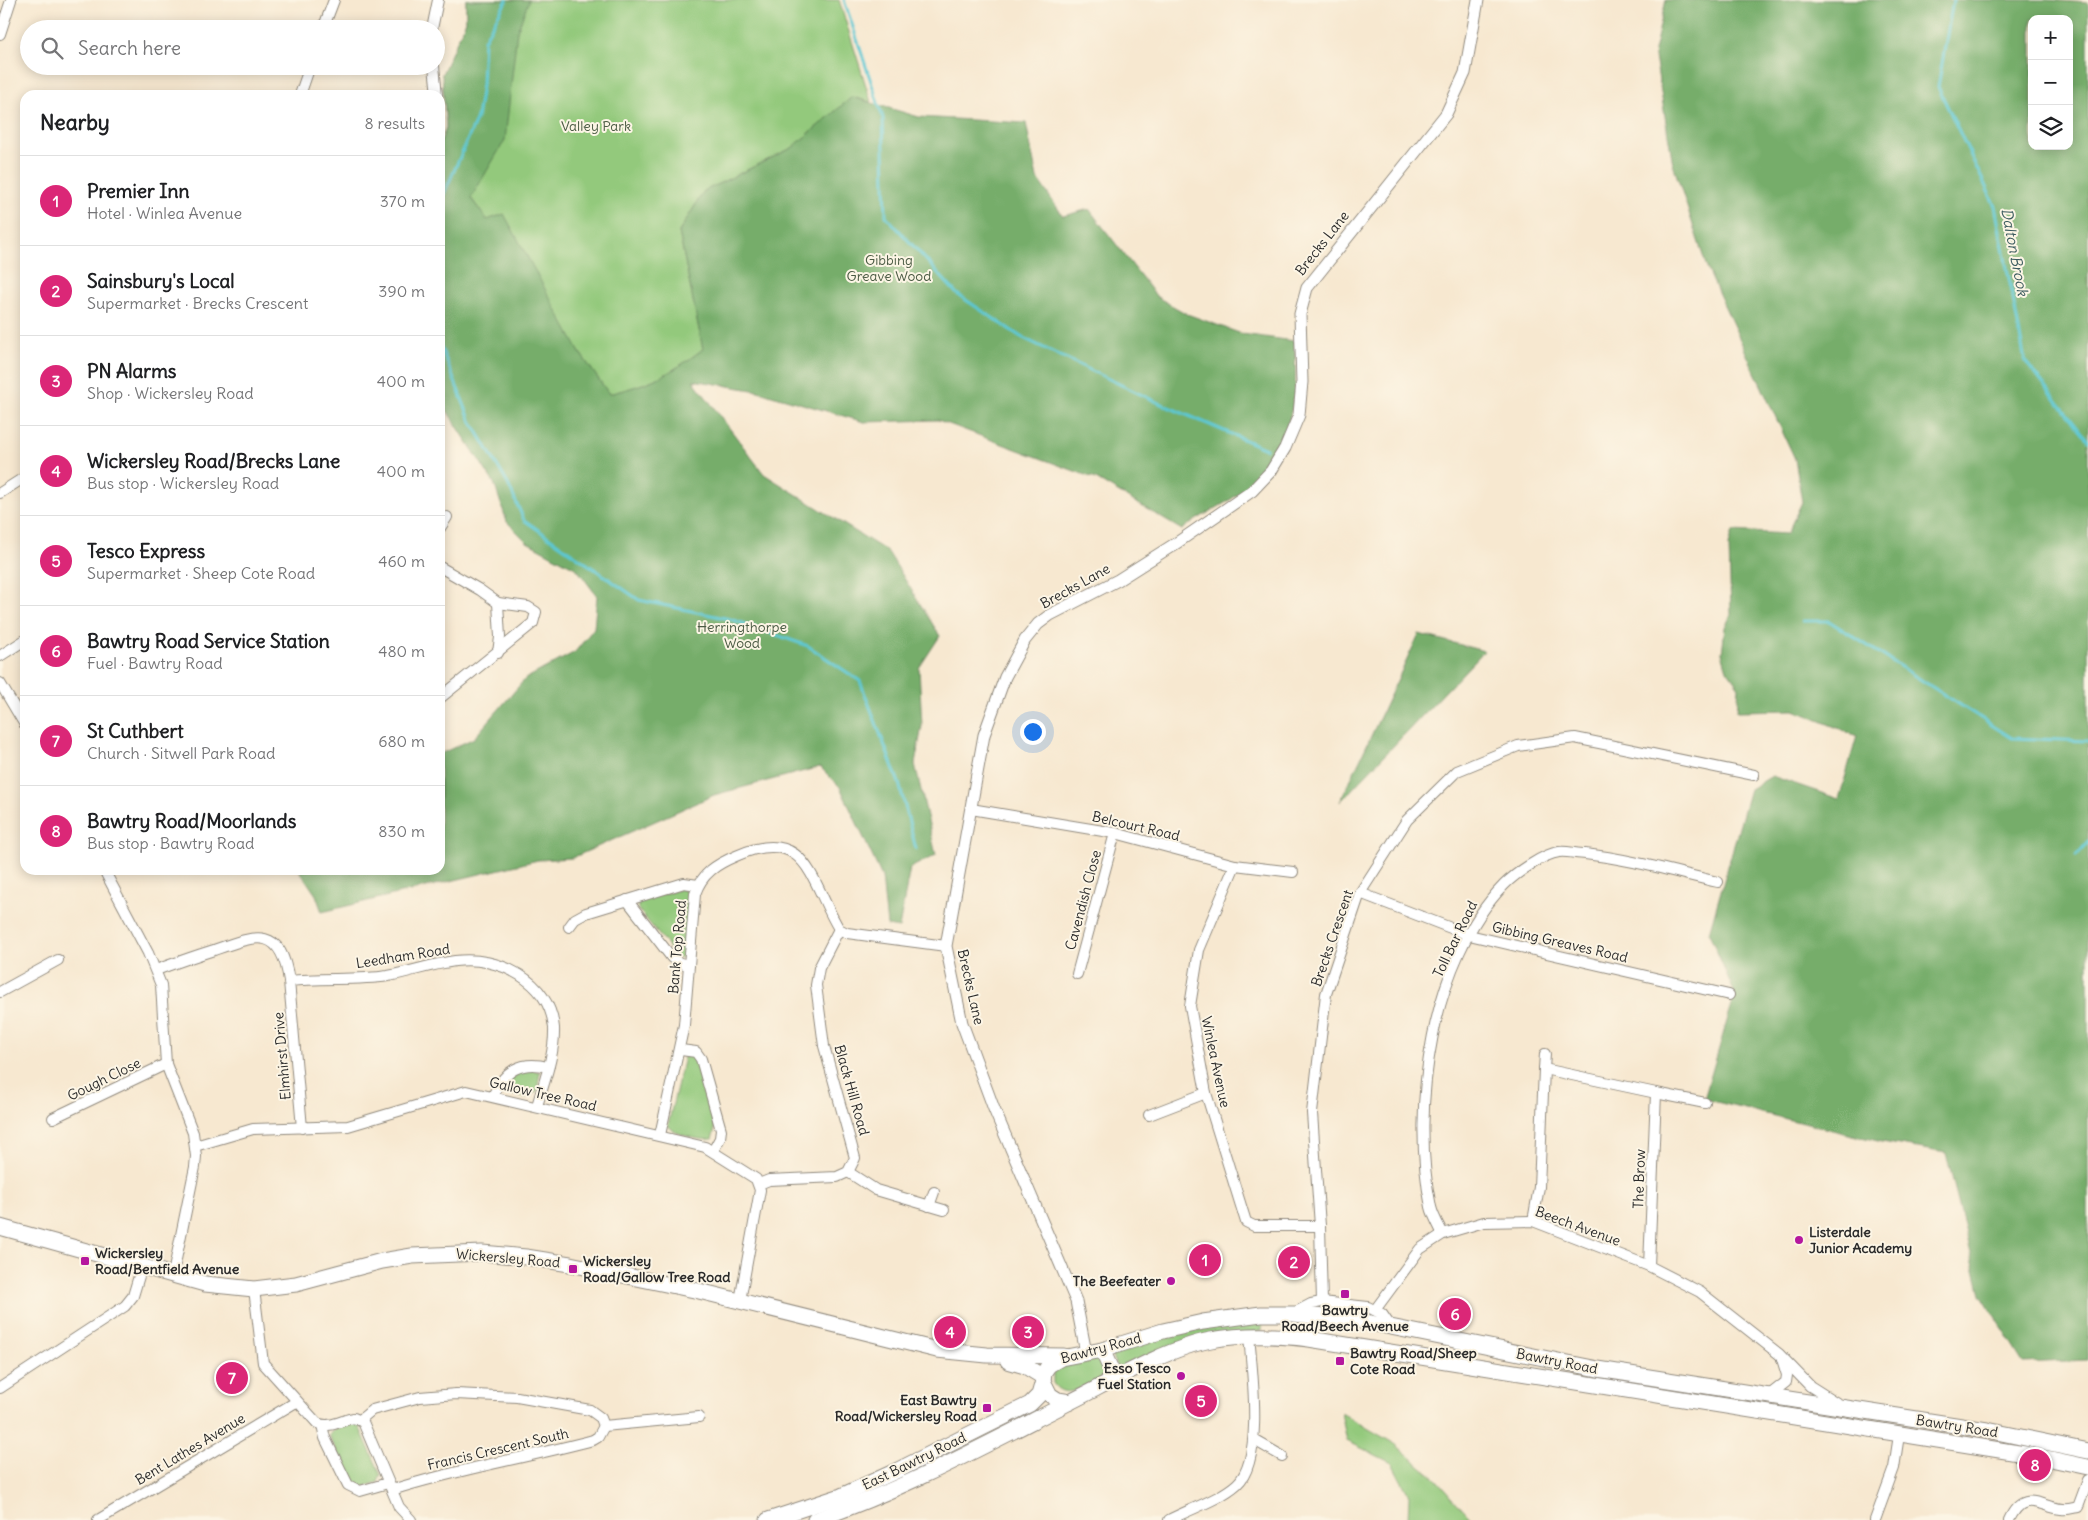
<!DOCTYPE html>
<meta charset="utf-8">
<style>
:root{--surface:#fff;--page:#f6f6f6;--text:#202124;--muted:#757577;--line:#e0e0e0;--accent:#db2777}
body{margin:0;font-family:Delius,sans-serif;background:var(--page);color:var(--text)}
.controls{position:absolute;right:15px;top:15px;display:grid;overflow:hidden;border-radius:10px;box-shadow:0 2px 12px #0003}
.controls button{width:45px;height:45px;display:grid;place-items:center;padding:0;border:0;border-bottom:1px solid var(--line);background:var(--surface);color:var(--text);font:25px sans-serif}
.you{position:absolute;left:1032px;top:731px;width:18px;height:18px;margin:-12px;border:4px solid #fff;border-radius:50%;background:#1a73e8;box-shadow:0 0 0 8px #1a73e833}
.badge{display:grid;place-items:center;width:32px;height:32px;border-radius:50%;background:var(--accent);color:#fff;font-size:16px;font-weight:700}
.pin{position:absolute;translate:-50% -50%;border:2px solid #fff;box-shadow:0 1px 5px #0006}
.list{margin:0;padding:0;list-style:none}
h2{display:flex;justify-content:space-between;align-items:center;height:65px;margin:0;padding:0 20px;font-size:21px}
h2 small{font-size:16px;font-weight:400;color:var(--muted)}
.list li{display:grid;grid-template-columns:32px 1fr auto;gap:15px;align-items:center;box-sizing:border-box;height:90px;padding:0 20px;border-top:1px solid var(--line)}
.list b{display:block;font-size:19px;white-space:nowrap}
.list p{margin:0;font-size:16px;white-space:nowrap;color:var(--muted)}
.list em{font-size:16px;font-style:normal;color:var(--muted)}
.icon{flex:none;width:28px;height:28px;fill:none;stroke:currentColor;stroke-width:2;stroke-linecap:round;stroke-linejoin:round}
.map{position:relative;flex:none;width:2088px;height:1520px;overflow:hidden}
.search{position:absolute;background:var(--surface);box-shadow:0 2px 12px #0003;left:20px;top:20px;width:425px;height:55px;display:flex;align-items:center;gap:12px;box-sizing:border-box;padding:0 18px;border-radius:28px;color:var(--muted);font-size:19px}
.panel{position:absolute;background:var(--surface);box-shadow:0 2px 12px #0003;left:20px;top:90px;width:425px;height:785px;border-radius:15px}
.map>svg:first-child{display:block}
.green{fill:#93c97b;stroke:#5f7a53}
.forest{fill:#76ad6b;stroke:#506c4b;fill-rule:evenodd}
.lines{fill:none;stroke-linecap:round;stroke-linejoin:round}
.stream{stroke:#5cc8d4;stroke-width:3}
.minor-casing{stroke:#918a7e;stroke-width:12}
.tertiary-casing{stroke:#918a7e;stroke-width:13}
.primary-casing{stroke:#918a7e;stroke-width:17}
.minor{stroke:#fff;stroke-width:10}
.tertiary{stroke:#fff;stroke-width:11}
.primary{stroke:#fff;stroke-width:15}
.poi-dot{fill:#b5179e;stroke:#fcf5e5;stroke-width:2}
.labels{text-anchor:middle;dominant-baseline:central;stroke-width:4;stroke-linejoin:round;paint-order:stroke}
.park-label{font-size:14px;fill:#4a5a43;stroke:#fcf5e5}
.street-label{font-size:14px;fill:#2b2b2b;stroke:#fcf5e5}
.poi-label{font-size:14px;font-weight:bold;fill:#2b2b2b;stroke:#fcf5e5;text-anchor:start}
.water-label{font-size:15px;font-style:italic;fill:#3a5a5e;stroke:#fcf5e5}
</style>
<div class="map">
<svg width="2088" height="1520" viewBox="0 0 2088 1520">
<rect width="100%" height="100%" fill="#fcf5e5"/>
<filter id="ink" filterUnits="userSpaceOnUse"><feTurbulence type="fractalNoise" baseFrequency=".02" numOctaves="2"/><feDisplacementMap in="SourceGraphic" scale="10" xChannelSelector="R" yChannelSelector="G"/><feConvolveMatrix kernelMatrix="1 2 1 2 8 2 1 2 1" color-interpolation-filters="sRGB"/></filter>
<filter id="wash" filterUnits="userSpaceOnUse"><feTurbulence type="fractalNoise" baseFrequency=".0096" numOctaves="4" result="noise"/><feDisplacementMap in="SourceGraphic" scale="20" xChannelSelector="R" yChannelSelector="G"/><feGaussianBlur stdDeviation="1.12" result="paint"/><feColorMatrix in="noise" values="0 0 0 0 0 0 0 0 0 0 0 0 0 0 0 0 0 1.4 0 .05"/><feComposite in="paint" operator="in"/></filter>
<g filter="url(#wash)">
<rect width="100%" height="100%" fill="#f7e8d0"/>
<!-- green -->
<g class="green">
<path d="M466 0H839L871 102 852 97 792 148 704 191 679 232 703 349C668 376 651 383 609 394L471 198 440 144 446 127 442 74 466 21Z"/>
<path d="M681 889 691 893 686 954 680 958 677 957 638 909V901Z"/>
<path d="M688 1056H694L698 1060 715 1129 712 1139C700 1141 674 1135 668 1125L684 1057Z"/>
<path d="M526 1068 540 1072 537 1091 525 1098 505 1093 502 1088 506 1081Z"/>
<path d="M1262 1321V1330L1118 1370 1111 1355C1159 1334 1210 1327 1262 1321Z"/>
<path d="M1097 1358 1103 1362 1104 1371 1101 1378C1086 1385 1065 1402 1053 1383V1373L1060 1365Z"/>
<path d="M1341 1413 1395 1444 1435 1478 1472 1520H1408L1409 1495 1392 1463 1347 1441Z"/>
<path d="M354 1422 358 1424 381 1475 378 1482 361 1488 352 1484 329 1435 335 1428Z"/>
</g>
<!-- forest -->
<g class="forest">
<path d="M466 0H529L517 31 505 140 471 198 487 220 504 214 580 353 609 394C651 383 668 376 703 349L679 232 704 191 792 148 852 97 919 117 1026 123 1037 178 1063 216 1089 209 1157 297 1187 314 1242 334 1294 341C1299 393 1293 437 1256 477 1251 482 1246 489 1240 493 1221 507 1199 516 1182 530L1096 479 938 420 864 422 758 391 693 380 764 474 888 552 940 636 919 668 922 726 915 764 936 855 910 868 899 928 887 926 882 877 840 787 820 767 714 795 572 858 538 860 322 912 316 895 299 870H440V754L474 738 525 679 575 652 594 628 597 596 577 569 527 542 507 522 494 483 440 400V144L446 127 442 74 466 21Z"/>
<path d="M1666 0H2046L2088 3V1360L2024 1363 1981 1294 1946 1153 1882 1142 1704 1099 1735 994 1709 933 1750 789 1772 776 1839 799 1857 736 1794 710 1737 711 1739 687 1727 670 1722 653 1725 627 1731 615 1729 546 1733 531 1787 534 1802 502 1795 459 1707 268 1673 164 1654 51ZM2032 19H2069V146H2032Z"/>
<path d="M1419 634 1484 651 1340 802Z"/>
</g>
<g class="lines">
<!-- stream -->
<g class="stream">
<path d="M844 0 883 118 886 216 957 294 1021 337 1159 403 1266 449"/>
<path d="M1953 0 1938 87 1995 206 2025 361 2088 440"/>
<path d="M440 203 477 118 482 85 484 40 507 0"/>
<path d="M440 345 470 419 508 484 524 520 639 600 730 619 808 646 860 681 899 783 916 849"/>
<path d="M1803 621H1829L2012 738 2088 741"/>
<path d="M2077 855 2088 842"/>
</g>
</g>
</g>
<g filter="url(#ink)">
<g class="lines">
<!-- minor casing -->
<g class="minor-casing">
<g id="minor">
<path d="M323 29 334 0"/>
<path d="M432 29 438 0"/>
<path d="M0 34 11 0"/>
<path d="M434 66 437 95"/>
<path d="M300 95 310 66"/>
<path d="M0 493 25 477"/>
<path d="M440 528 447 517"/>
<path d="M440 567 480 590 498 603 528 607 536 612 533 623 440 698"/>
<path d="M498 653 500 637 498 603"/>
<path d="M0 656 25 640"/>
<path d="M0 683 25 725"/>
<path d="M971 809 1115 833 1235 865 1293 872"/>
<path d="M1235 865 1199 950 1190 1006 1206 1093 1246 1222 1254 1226H1320"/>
<path d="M104 870 148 953 161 985 166 1064 193 1133 196 1156 195 1167 173 1274"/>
<path d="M1360 893 1469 935 1729 995"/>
<path d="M627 900 672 958 680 963 689 965"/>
<path d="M569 927 575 919 586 913 684 883 698 885"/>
<path d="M156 970C175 963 195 956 214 950 256 935 281 925 289 981 322 977 355 981 388 976 410 972 432 964 455 961 498 955 550 981 554 1028 555 1054 544 1082 537 1106"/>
<path d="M1077 974 1115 833"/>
<path d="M289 981 302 1128"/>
<path d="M0 992 58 960"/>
<path d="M681 1050 696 1052 701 1059 721 1130 720 1138 713 1151"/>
<path d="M1544 1069 1545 1054"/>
<path d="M1656 1093 1705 1103"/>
<path d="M493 1096C504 1071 520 1060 548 1067"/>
<path d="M1149 1115 1206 1093"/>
<path d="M53 1118 166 1064"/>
<path d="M660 1135 684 1025 695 894C702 873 717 864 736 856 808 824 811 883 839 929L847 933 946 946"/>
<path d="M195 1146 253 1129 348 1126 466 1091 705 1147 756 1179 760 1190 740 1301"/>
<path d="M848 1172 876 1190 944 1210"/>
<path d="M759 1184 769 1180 837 1177 848 1172 855 1158 824 1046 816 985 819 968 839 929"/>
<path d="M929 1206 934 1192"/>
<path d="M1533 1221 1539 1187 1544 1069 1656 1093 1649 1266"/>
<path d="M1443 1234C1439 1226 1433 1216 1431 1207 1410 1108 1432 959 1504 885 1515 874 1543 854 1559 852 1567 851 1577 854 1585 854 1630 859 1674 872 1718 882"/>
<path d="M254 1289 263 1363 317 1423C330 1429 341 1420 354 1418L363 1422 399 1507 411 1520"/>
<path d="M1322 1302 1320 1226 1312 1113 1326 994 1360 893 1407 820 1457 771 1518 746 1575 738 1754 775"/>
<path d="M1375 1310 1420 1249 1443 1234 1484 1222 1533 1221 1649 1266 1700 1292 1779 1354 1810 1386 1840 1405"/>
<path d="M1294 1313 1311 1304 1322 1302 1368 1307 1382 1314 1391 1327"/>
<path d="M0 1388 125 1306 133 1296 142 1266"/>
<path d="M1766 1394 1772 1393 1786 1382 1787 1375 1782 1359"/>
<path d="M360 1420 372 1410 420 1397 456 1394 517 1397 590 1410 601 1418 604 1426"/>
<path d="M322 1425 325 1438 348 1485 360 1491 388 1483"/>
<path d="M604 1426 699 1417"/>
<path d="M1254 1440 1282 1456"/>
<path d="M392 1490C458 1469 526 1458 593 1440L598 1437 604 1426"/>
<path d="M98 1520 296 1402"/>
<path d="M1169 1520C1190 1509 1219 1500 1237 1484 1264 1460 1252 1371 1249 1336"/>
<path d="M1875 1520 1894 1468 1899 1435"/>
<path d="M2009 1520C2024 1488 2040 1507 2062 1509 2067 1510 2073 1508 2078 1507L2088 1480"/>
</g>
</g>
<!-- tertiary casing -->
<g class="tertiary-casing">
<path id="tertiary" d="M1086 1353 1076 1301 994 1109 962 1023 946 946 984 735 1005 677 1025 640 1038 624 1050 615 1118 580 1178 542 1252 491 1271 471 1285 448 1299 415 1302 382 1300 314 1307 288 1446 114 1465 73 1478 0"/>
</g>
<!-- primary casing -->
<g class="primary-casing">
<g id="primary">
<path d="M0 1227 205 1284 254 1289 296 1284 382 1261 412 1256 482 1253 526 1257 570 1264 699 1291 937 1350 987 1355 1064 1356"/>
<path d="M1102 1350 1115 1378"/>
<path d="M1008 1361 1025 1366 1043 1377"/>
<path d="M1070 1402 1058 1400 1050 1395 1043 1381 1044 1372 1049 1365 1061 1358 1102 1350 1163 1331 1203 1322 1261 1314H1293L1356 1320 1598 1369 1987 1430 2088 1451"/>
<path d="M768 1520 841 1496 896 1471 1030 1404 1039 1395 1043 1381"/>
<path d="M815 1520C903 1490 987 1444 1070 1402 1110 1382 1167 1348 1211 1340 1244 1334 1277 1335 1309 1339L2037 1456 2088 1467"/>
</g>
</g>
<!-- minor -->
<use href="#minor" class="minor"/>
<!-- tertiary -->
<use href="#tertiary" class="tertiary"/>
<!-- primary -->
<use href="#primary" class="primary"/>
</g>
</g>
<!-- markers -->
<g class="poi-dot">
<circle cx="1799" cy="1240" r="5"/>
<rect x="80" y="1256" width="10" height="10" rx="2.5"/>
<rect x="568" y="1264" width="10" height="10" rx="2.5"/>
<circle cx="1171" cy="1281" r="5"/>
<rect x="1340" y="1289" width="10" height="10" rx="2.5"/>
<rect x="1335" y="1356" width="10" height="10" rx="2.5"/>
<circle cx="1181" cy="1376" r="5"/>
<rect x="982" y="1403" width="10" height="10" rx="2.5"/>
</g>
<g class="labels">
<!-- park labels -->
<g class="park-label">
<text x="596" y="126">Valley Park</text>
<text x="889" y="260">Gibbing<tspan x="889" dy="16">Greave Wood</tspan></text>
<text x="742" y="627">Herringthorpe<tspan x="742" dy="16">Wood</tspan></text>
</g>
<!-- street labels -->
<g class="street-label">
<text transform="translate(1322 243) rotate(-52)">Brecks Lane</text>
<text transform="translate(1075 586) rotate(-29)">Brecks Lane</text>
<text transform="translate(1136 826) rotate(13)">Belcourt Road</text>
<text transform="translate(1083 900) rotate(-75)">Cavendish Close</text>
<text transform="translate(1332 938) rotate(-71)">Brecks Crescent</text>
<text transform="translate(1455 939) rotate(-64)">Toll Bar Road</text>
<text transform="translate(1560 942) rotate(13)">Gibbing Greaves Road</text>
<text transform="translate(677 947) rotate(-85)">Bank Top Road</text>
<text transform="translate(403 956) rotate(-9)">Leedham Road</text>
<text transform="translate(971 987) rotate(77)">Brecks Lane</text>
<text transform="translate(282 1056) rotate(-95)">Elmhirst Drive</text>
<text transform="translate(1216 1062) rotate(78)">Winlea Avenue</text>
<text transform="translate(104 1079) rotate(-26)">Gough Close</text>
<text transform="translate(852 1090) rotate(74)">Black Hill Road</text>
<text transform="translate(543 1094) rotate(13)">Gallow Tree Road</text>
<text transform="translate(1639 1179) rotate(-88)">The Brow</text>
<text transform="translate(1578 1226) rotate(20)">Beech Avenue</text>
<text transform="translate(508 1258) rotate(5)">Wickersley Road</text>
<text transform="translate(1101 1348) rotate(-15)">Bawtry Road</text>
<text transform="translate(1557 1361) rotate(11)">Bawtry Road</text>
<text transform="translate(1957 1426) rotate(9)">Bawtry Road</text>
<text transform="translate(190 1449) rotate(-31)">Bent Lathes Avenue</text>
<text transform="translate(498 1449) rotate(-13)">Francis Crescent South</text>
<text transform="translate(914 1461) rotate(-26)">East Bawtry Road</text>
</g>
<!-- poi labels -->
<g class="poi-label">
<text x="1809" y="1232">Listerdale<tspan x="1809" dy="16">Junior Academy</tspan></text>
<text x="95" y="1253">Wickersley<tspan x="95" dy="16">Road/Bentfield Avenue</tspan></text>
<text x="583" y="1261">Wickersley<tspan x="583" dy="16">Road/Gallow Tree Road</tspan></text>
<text x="1161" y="1281" text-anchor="end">The Beefeater</text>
<text x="1345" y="1310" text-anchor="middle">Bawtry<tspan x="1345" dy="16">Road/Beech Avenue</tspan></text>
<text x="1350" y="1353">Bawtry Road/Sheep<tspan x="1350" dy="16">Cote Road</tspan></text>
<text x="1171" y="1368" text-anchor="end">Esso Tesco<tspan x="1171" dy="16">Fuel Station</tspan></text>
<text x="977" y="1400" text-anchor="end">East Bawtry<tspan x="977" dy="16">Road/Wickersley Road</tspan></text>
</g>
<!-- water labels -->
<g class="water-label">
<text transform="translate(2015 252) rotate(79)">Dalton Brook</text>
</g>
</g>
</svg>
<div class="controls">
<button>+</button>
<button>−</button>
<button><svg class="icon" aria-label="layers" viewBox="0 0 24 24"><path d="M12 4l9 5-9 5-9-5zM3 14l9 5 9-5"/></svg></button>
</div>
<div class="you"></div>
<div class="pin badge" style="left:1205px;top:1260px">1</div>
<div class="pin badge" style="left:1294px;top:1262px">2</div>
<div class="pin badge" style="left:1028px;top:1332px">3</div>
<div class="pin badge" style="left:950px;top:1332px">4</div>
<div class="pin badge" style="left:1201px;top:1401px">5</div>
<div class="pin badge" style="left:1455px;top:1314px">6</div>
<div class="pin badge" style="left:232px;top:1378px">7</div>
<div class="pin badge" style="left:2035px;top:1465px">8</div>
<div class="search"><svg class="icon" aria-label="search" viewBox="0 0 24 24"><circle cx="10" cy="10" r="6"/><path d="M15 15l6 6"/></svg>Search here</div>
<section class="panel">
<h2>Nearby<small>8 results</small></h2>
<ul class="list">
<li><span class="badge">1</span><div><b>Premier Inn</b><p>Hotel · Winlea Avenue</p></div><em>370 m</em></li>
<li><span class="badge">2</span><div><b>Sainsbury's Local</b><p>Supermarket · Brecks Crescent</p></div><em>390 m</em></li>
<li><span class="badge">3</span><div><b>PN Alarms</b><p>Shop · Wickersley Road</p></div><em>400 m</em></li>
<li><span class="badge">4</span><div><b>Wickersley Road/Brecks Lane</b><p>Bus stop · Wickersley Road</p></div><em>400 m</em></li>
<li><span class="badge">5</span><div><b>Tesco Express</b><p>Supermarket · Sheep Cote Road</p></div><em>460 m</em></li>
<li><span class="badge">6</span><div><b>Bawtry Road Service Station</b><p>Fuel · Bawtry Road</p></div><em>480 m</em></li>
<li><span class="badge">7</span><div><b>St Cuthbert</b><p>Church · Sitwell Park Road</p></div><em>680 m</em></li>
<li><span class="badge">8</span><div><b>Bawtry Road/Moorlands</b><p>Bus stop · Bawtry Road</p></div><em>830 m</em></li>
</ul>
</section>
</div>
